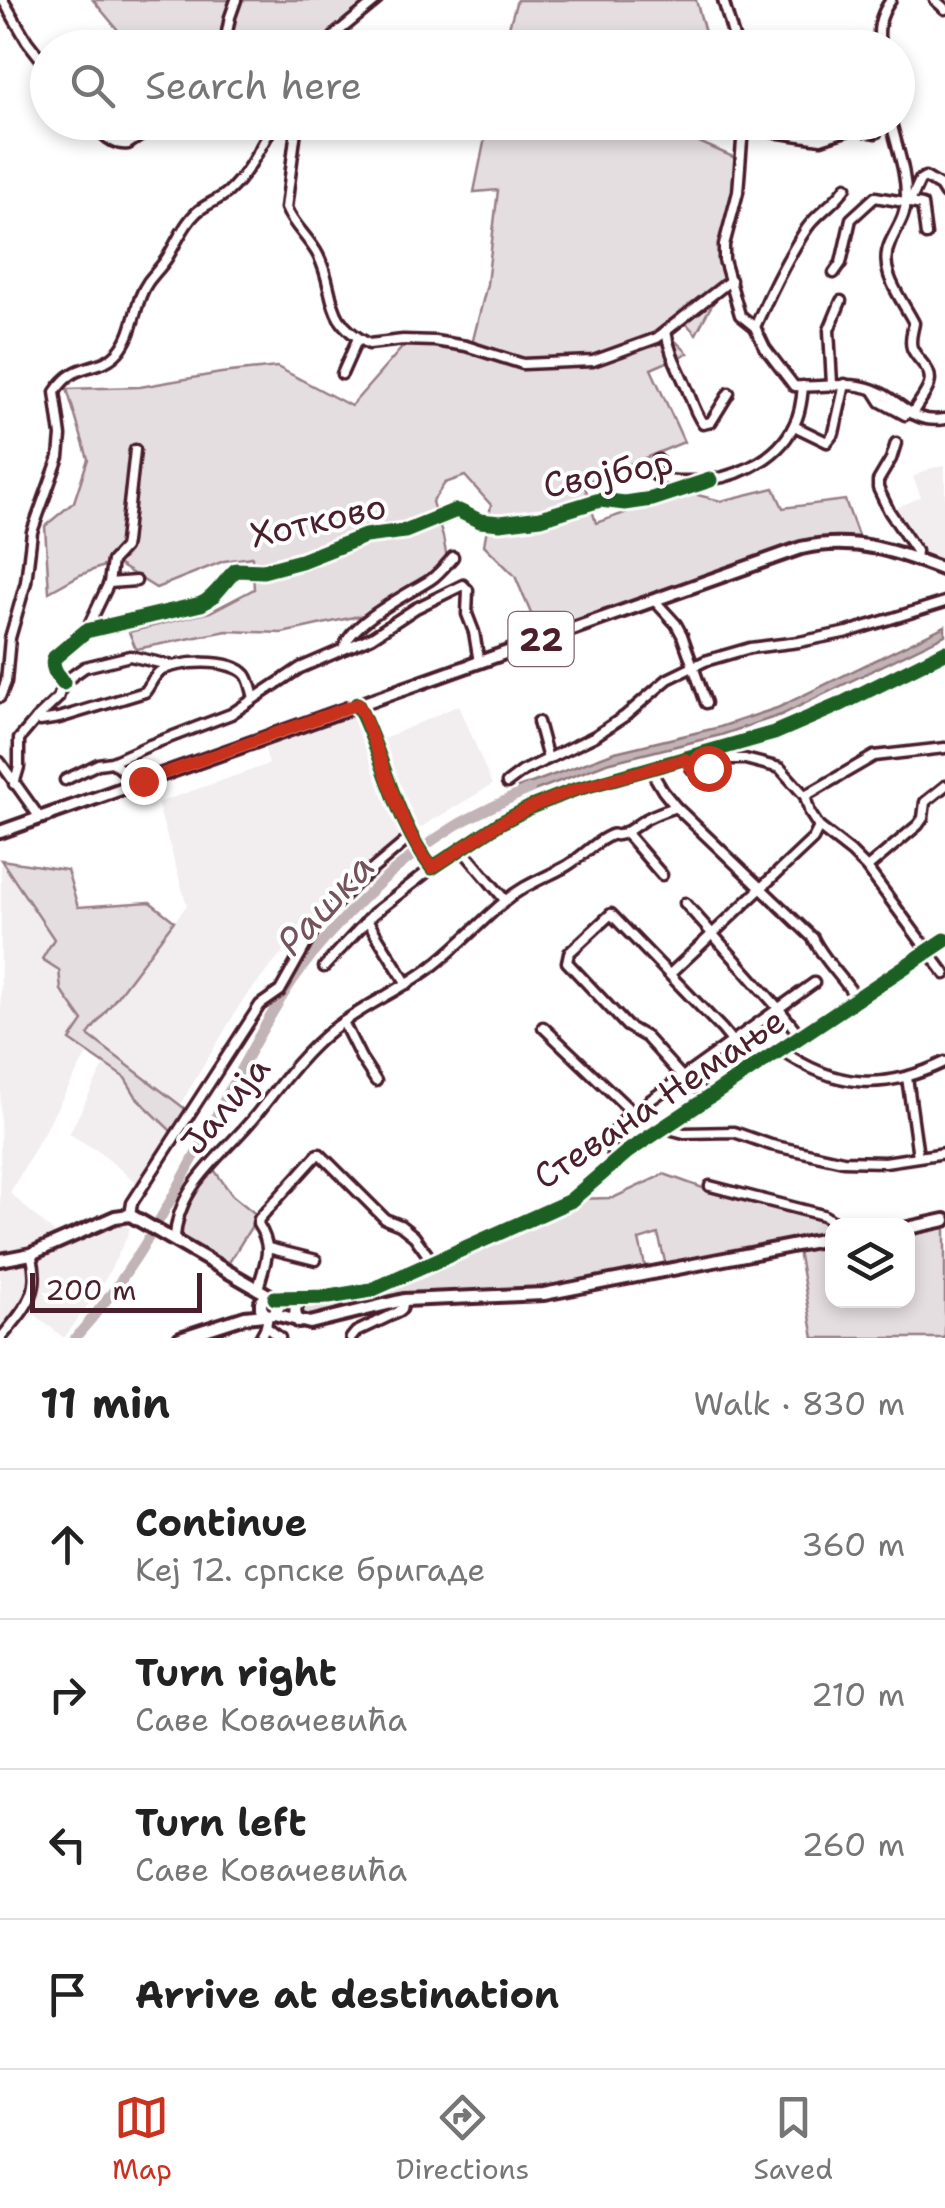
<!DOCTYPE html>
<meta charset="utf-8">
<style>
:root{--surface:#fff;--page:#f2f2f2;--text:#222;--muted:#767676;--line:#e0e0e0;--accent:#c8321e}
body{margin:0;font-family:"Shantell Sans",sans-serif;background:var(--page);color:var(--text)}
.controls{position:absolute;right:30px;bottom:30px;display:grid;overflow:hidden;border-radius:20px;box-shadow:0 5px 15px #0003}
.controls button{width:90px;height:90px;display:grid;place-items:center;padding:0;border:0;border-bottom:2px solid var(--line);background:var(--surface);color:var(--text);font:50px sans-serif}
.scale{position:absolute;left:30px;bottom:25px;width:172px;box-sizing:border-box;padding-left:10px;border:5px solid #4a1f2b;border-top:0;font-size:28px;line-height:35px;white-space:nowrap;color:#4a1f2b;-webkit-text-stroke:8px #fff;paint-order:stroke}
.stop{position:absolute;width:30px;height:30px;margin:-22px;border:8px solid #c8321e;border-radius:50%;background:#fff}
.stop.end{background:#c8321e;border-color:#fff;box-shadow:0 2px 10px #0008}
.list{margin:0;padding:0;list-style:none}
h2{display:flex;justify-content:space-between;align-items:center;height:130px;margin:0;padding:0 40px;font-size:42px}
h2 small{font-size:32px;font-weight:400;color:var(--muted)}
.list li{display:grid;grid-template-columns:65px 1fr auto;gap:30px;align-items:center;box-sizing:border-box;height:150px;padding:0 40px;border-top:2px solid var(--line)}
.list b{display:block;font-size:38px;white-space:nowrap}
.list p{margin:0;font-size:32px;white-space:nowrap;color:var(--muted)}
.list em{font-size:32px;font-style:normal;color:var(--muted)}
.icon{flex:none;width:55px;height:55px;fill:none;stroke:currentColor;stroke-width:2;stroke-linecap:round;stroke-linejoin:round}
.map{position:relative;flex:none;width:945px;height:1338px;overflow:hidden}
.search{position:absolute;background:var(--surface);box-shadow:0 5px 15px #0003;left:30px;right:30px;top:30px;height:110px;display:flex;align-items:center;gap:25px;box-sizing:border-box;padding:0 35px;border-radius:55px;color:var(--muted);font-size:38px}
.sheet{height:730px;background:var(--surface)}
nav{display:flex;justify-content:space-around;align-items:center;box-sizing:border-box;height:140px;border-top:2px solid var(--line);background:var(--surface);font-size:28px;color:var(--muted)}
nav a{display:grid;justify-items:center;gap:5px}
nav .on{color:var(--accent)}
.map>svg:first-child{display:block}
.built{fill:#f2eeef}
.green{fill:#e5dee0;stroke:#987e86;stroke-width:2.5}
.water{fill:#c1b3b6;stroke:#91787e;stroke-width:2.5}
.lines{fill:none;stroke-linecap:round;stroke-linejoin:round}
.river{stroke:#c1b3b6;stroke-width:10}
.minor-casing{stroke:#4a1f2b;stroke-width:15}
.major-casing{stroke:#4a1f2b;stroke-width:18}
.minor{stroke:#fff;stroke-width:8}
.major{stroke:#fff;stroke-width:10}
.cycleway-casing{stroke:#fff;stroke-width:21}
.cycleway{stroke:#1b5e20;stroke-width:15}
.route{stroke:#c8321e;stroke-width:12}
.labels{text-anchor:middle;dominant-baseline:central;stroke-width:8;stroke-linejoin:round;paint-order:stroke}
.shield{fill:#fff;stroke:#80626b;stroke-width:2.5}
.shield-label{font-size:32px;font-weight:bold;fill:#4a1f2b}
.street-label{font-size:35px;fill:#4a1f2b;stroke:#fff}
.water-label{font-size:38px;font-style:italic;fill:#74535c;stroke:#fff}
</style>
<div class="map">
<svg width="945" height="1338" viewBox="0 0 945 1338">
<rect width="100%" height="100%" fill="#fff"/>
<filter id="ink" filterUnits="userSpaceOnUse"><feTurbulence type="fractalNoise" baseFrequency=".01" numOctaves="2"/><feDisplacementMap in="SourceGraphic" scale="20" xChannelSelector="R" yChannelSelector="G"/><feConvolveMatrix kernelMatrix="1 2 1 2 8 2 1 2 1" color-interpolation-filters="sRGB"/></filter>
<g filter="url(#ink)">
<!-- built -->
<g class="built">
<path d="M945 466V570L915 559 916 551 889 511 921 497 913 477 931 468Z"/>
<path d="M459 705 492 785 410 834 294 939 243 1000 180 1105 88 1035 187 905 157 803 269 764 263 743 358 708 377 742Z"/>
<path d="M1 860 55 939 61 990 83 1021 70 1040 88 1052 10 1193 60 1238 20 1251 0 1254Z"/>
<path d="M105 1063 125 1078 137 1098 173 1133 139 1185 98 1151 69 1134Z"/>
<path d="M121 1223 130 1228 126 1239 102 1286 64 1338 26 1308 0 1338V1265L37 1258 105 1226Z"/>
</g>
<!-- green -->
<g class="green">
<path d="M93 0H366L365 7 333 48 132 47Z"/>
<path d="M517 0H696L709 47H503Z"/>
<path d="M703 122 692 139 740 160 723 251 733 287C714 293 706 317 696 334L682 319 668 334 688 353 651 369 684 442 584 483 596 523 686 492 721 501 774 488 783 508 845 500 859 538 836 536 795 544 541 637 515 576 484 545 491 505 465 476 445 483 432 502 443 537 448 564 363 615 282 633 227 631 136 649 129 632 210 612 254 589 252 557 224 561 156 588 114 562 80 575 49 592 45 526 74 502 88 459 67 389 140 387 221 373 277 367 351 406 407 342 470 352 487 284 498 190 474 192 488 123Z"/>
<path d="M1 860 67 870 78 907 150 902 174 921 88 1035 188 1111 173 1133 137 1098 125 1078 70 1040 83 1021 61 990 59 970 42 959 54 939Z"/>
<path d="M210 1164 232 1195 258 1216 225 1269 175 1240 176 1219Z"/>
<path d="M664 1174 711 1191 822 1218 832 1228V1300H908V1228L945 1220V1338H814L797 1245 667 1269 658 1234 639 1240 647 1274 584 1287 414 1299 304 1323 295 1311 303 1298 366 1291 574 1199 613 1198Z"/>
</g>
<!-- water -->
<path class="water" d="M945 626V635L781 715 721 735 607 763 521 796 518 788 615 752 720 727 777 708Z"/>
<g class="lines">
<!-- river -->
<path class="river" d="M75 1338C145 1261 189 1165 238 1074 256 1041 274 1007 296 976 336 920 396 862 455 826 479 812 505 801 530 789"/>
<!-- minor casing -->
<g class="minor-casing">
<g id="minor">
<path d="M3 0 27 41 48 68"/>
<path d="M723 0 737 48"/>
<path d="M935 0 945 9"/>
<path d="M224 48 230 17 236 0"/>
<path d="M325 48 338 32 377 0"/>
<path d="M881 48C876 30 880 15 891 0"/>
<path d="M92 122C102 134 112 146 128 144L161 122"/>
<path d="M297 122 286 208C293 225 309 238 318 255 337 292 322 320 369 344L403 340 435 341 466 346 523 364 593 361 657 338 731 280"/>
<path d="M741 122 742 141 738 192 724 245V260L740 315 755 327 765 348 794 386C824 389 852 378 881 393 906 406 914 424 945 419"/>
<path d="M762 122 766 131 821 139 852 129 876 133"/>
<path d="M891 122C897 148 907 173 906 200 906 216 896 229 890 243 877 271 902 299 914 323 913 331 909 339 912 348 917 361 934 369 929 385 926 395 917 404 912 414"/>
<path d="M910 202 920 180 925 177 940 186 945 194"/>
<path d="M834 273 841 263 851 219 875 197 922 205 926 235"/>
<path d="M755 327C770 293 786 259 807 228 818 212 835 204 846 187"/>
<path d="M666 331C670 357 680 370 689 394 693 405 696 414 703 424L711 422 729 393"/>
<path d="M342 374 358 338"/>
<path d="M832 384 829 330 841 301"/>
<path d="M874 391 881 402 905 415"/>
<path d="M794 426 827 442 834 433 845 384"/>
<path d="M896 443 891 459 878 481V488L889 511 916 551 915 559"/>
<path d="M658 460 654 466 655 475C667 482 680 481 694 481 731 480 777 462 794 425 800 414 802 399 803 386"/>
<path d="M109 583 112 561 124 548 125 542 135 450"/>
<path d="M654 600 676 624 682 635 706 703"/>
<path d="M86 631 109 583 136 581"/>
<path d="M344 648C350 623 408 594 430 580 439 574 446 565 453 557"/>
<path d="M63 683C57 675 51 668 54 658L86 631 201 604C215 598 223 582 236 570L263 571 301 561 365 536 405 531 454 511H459L480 521 500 523 541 518 600 500 625 503 652 499 710 480"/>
<path d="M0 697 6 682 10 638 26 582 32 532 59 457 61 436 55 392C76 359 99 373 118 352 136 332 133 303 148 282 154 274 161 267 167 258 176 244 183 225 196 213 205 204 218 201 228 192 248 174 261 146 275 122"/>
<path d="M357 704C385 758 395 821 432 868L500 823 531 807 574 790 774 733 839 705 945 652"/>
<path d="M36 719 40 721 59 718 145 692C150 686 153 677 159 672 176 660 232 658 246 675 250 680 252 691 254 698"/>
<path d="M538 722 548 759"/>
<path d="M685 759 692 769 700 772 721 761 730 759H745L780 768 805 796 810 813 819 827 851 852 867 868 945 974"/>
<path d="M0 762 40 818"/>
<path d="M112 762 132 778 142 780"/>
<path d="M650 769 663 791 676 807 813 938C824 961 843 977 856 998"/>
<path d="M65 780 98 764 112 762 150 745 231 714 300 668 372 637 416 608 463 585 468 590 467 614 474 632 479 662"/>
<path d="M507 783 523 771 595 736 625 716 668 679 705 661 750 648 799 642 848 632 945 602"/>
<path d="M14 784 19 767V739L36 719 58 698 63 683 75 674 85 667 130 656 173 666"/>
<path d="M805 796 874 756 945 748"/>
<path d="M625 832 662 875"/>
<path d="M461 848 505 900"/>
<path d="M867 868 918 825 923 818 925 802 945 786"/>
<path d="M685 903 779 1009 801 1037"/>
<path d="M367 920 407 984"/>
<path d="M324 967 373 914 432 868"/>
<path d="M670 974 813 839 819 827"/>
<path d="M343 1022 361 1058 376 1081"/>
<path d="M543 1027 632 1112"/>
<path d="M781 1050C836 1089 885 1091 945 1062"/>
<path d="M688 1073 707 1100"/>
<path d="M682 1077 646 1037 627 1026 567 962 569 953 611 914 722 1029 754 1068"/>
<path d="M907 1077 918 1156"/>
<path d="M665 1128 684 1133 734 1132 771 1145 843 1161 885 1162 945 1153"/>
<path d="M616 1161C607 1146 612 1132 624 1119L814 983"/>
<path d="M710 1186 823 1215 831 1220 834 1226"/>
<path d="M130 1215 132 1203 260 1005 280 991 317 925 335 905 355 884 411 837"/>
<path d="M175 1240C176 1185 225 1154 256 1115 280 1085 302 1054 332 1030 363 1006 399 991 430 968 457 948 478 924 504 902 522 886 542 879 563 868 579 860 591 845 607 837 618 831 610 838 622 834 631 831 639 822 648 818 657 813 667 810 676 807"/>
<path d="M268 1248 316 1260"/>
<path d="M258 1290C264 1261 275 1251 258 1224L259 1219 318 1154H320L385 1219 400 1225 414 1236 427 1254 429 1265"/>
<path d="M275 1298 329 1297 371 1290 570 1201 627 1152 945 940"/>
<path d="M266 1327 280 1338"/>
<path d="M1 1338C24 1309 43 1294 31 1254"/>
<path d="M260 1338 266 1327 268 1315"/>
<path d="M351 1338 356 1332 398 1312 402 1309 404 1300"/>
</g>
</g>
<!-- major casing -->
<g class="major-casing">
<g id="major">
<path d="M0 832 801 548C855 536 895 551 945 570"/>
<path d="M908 1228 945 1220"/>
<path d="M0 1260 31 1254 115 1217 130 1215 270 1296"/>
<path d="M274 1314 310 1323 404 1300 544 1294 832 1238"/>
<path d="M299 1322C293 1312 294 1305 303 1298"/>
<path d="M180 1338 245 1317 274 1314 279 1306 273 1297H266L261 1302V1308L265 1314"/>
</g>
</g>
<!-- minor -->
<use href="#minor" class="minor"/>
<!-- major -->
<use href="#major" class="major"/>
<!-- cycleway casing -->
<g class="cycleway-casing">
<g id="cycleway">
<path d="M63 683C57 675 51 668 54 658L86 631 201 604C215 598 223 582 236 570L263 571 301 561 365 536 405 531 454 511H459L480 521 500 523 541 518 600 500 625 503 652 499 710 480"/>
<path d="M357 704C385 758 395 821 432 868L500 823 531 807 574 790 774 733 839 705 945 652"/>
<path d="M275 1298 329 1297 371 1290 570 1201 627 1152 945 940"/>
</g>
</g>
<!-- cycleway -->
<use href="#cycleway" class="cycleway"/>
</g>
</g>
<g class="lines" filter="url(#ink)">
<!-- route -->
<path class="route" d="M143 781 358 704C384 757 395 821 432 868L500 823 531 807 574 790 685 759 692 769 700 772 708 768"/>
</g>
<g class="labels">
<!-- shield labels -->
<rect class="shield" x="508.5" y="612" width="65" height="54" rx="8"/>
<g class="shield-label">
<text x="541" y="639">22</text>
</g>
<!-- street labels -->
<g class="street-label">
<text transform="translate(608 473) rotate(-11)">Својбор</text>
<text transform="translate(318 520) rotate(-13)">Хотково</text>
<text transform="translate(659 1098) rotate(-34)">Стевана Немање</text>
<text transform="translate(225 1105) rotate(-50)">Јалија</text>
</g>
<!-- water labels -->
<g class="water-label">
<text transform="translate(325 904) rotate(-47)">Рашка</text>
</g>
</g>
</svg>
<div class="controls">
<button><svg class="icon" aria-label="layers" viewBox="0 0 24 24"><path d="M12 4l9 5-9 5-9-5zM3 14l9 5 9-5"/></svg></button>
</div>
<div class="scale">200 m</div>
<div class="stop" style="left:708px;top:768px"></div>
<div class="stop end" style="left:143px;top:781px"></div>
<div class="search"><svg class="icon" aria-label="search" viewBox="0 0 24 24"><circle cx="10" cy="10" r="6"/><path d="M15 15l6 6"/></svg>Search here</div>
</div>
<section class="sheet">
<h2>11 min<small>Walk · 830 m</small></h2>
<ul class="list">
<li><svg class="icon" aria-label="ahead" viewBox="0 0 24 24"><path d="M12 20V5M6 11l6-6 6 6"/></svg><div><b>Continue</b><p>Кеј 12. српске бригаде</p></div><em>360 m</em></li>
<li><svg class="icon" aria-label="right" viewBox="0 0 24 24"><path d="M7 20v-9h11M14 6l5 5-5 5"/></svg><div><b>Turn right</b><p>Саве Ковачевића</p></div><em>210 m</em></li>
<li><svg class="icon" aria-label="left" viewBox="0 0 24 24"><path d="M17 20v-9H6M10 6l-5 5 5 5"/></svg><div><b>Turn left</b><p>Саве Ковачевића</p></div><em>260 m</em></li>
<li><svg class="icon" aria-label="arrive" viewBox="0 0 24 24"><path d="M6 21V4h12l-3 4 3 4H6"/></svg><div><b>Arrive at destination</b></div></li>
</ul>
</section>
<nav>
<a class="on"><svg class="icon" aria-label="map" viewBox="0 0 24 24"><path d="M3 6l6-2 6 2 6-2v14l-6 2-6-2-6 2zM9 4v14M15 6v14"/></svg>Map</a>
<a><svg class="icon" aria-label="directions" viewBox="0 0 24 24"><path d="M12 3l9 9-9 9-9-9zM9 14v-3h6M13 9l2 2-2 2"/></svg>Directions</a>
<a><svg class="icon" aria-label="saved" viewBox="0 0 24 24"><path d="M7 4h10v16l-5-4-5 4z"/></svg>Saved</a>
</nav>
